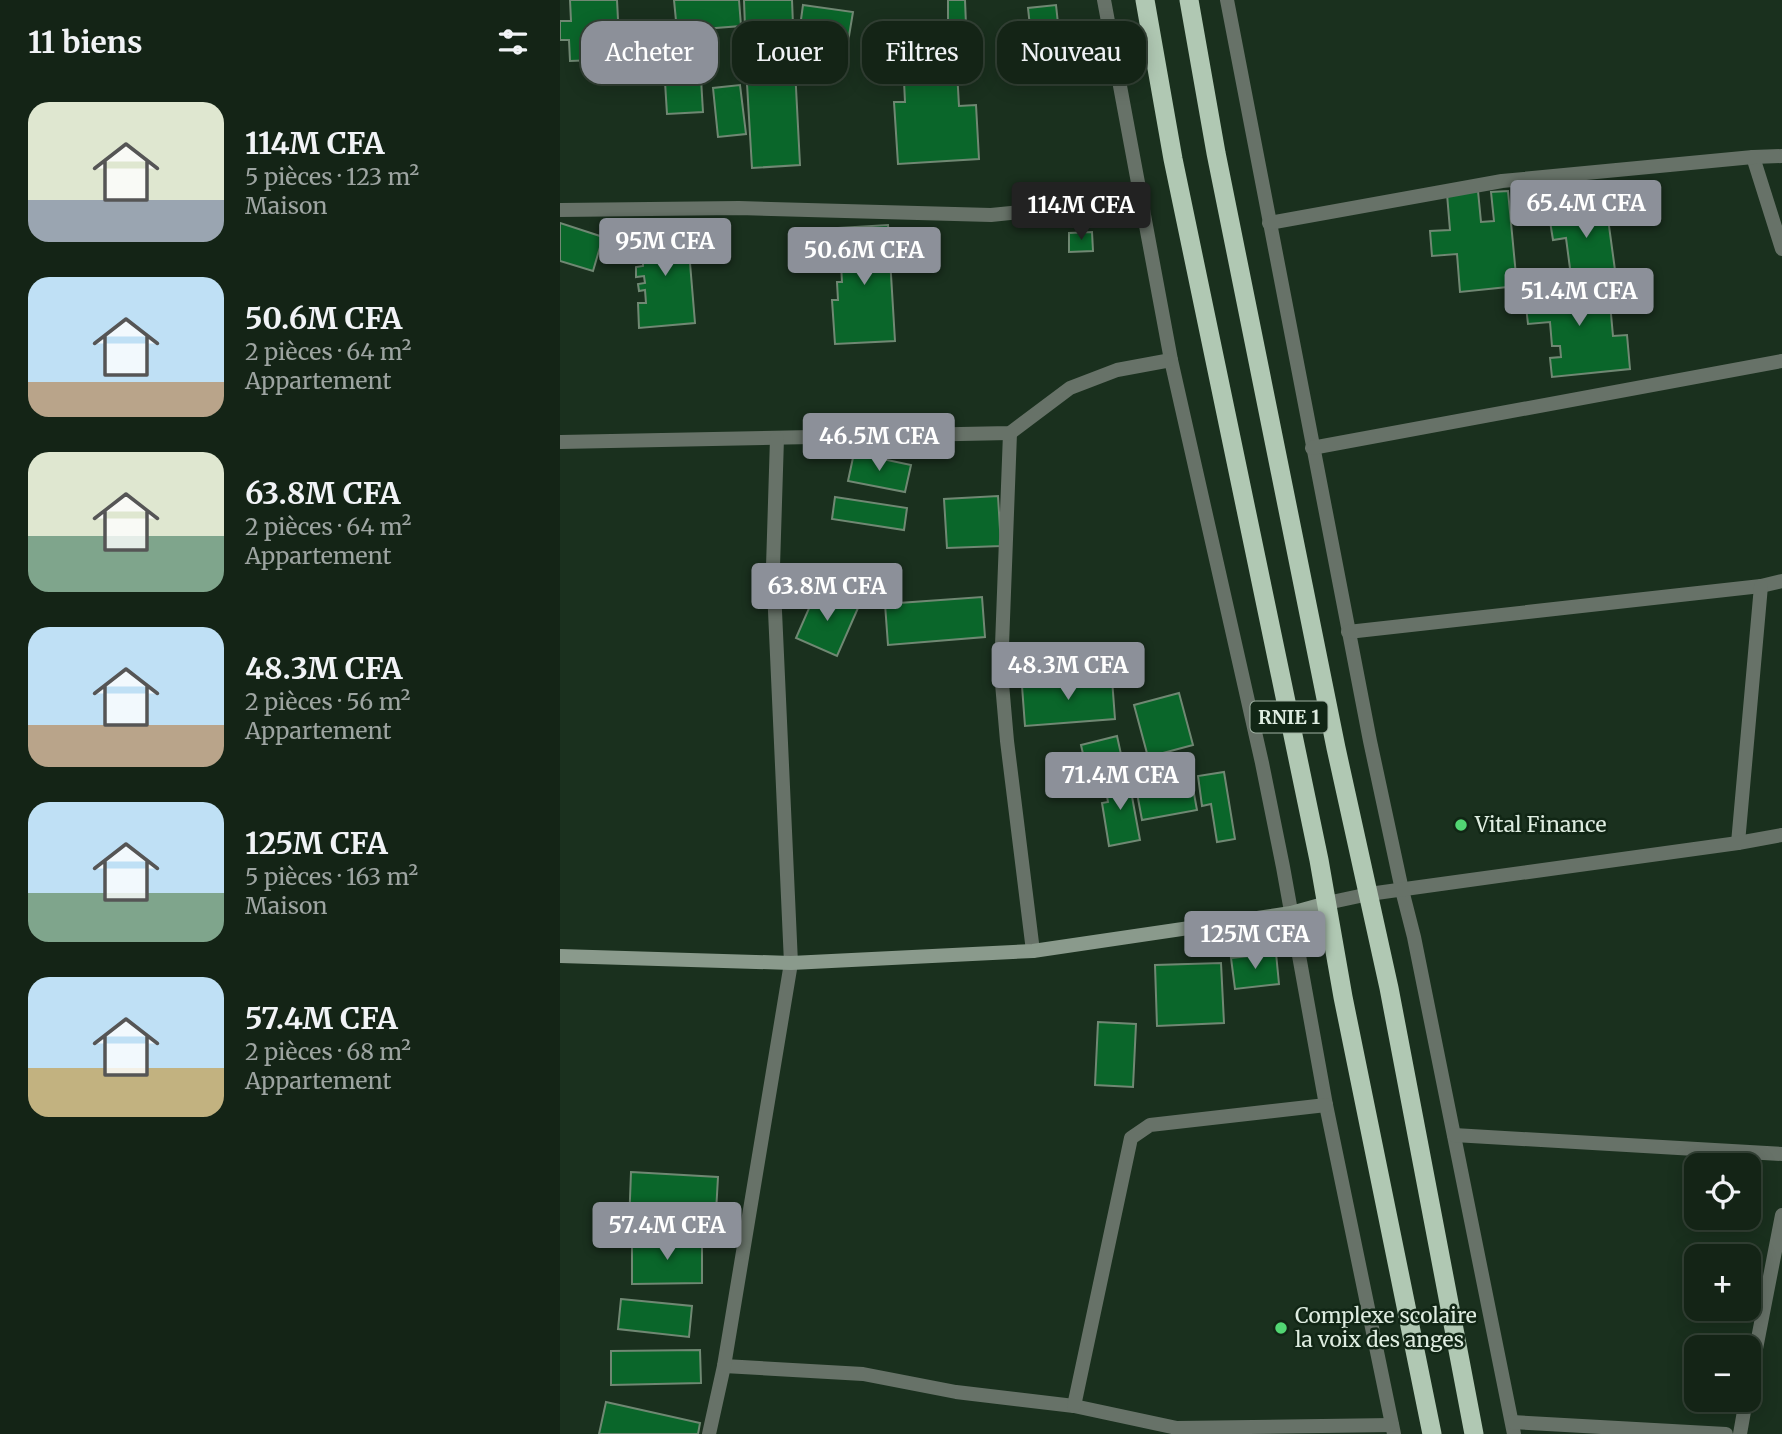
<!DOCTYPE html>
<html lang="fr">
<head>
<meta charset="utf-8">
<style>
	:root { --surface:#142416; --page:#1d2c1f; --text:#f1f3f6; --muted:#9da4a1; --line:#334135; --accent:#8c9099 }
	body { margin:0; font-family:Merriweather,serif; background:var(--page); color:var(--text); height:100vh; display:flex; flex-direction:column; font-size:26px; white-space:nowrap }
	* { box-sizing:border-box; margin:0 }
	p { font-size:23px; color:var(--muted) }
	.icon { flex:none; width:38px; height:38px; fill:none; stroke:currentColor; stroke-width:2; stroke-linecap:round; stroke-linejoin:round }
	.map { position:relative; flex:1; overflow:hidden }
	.panel { display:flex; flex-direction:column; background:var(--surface); width:560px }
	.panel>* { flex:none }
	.guide { position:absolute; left:21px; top:21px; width:665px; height:63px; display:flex; gap:14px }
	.tools { position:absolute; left:1124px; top:1153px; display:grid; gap:14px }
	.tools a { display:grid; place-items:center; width:77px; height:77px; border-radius:14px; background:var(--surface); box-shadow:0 4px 18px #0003,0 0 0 2px var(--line); font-size:35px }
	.price { position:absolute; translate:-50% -60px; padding:0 16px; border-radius:7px; background:var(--accent); color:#fff; font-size:23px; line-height:46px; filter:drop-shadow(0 2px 4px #0008) }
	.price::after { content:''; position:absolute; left:50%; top:42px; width:21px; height:16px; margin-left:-10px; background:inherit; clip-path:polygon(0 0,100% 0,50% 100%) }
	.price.on { background:#222; color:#fff }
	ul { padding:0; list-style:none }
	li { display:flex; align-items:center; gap:21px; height:175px; padding:0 28px }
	li span { display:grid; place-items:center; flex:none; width:196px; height:140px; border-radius:21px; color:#555 }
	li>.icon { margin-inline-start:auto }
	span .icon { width:84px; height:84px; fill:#fffc; stroke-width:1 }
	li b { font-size:30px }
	h2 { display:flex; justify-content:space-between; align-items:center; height:84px; padding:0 28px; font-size:30px }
	.chip { padding:0 24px; border-radius:21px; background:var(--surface); box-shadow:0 4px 18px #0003,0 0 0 2px var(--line); font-size:24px; line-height:63px }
	.chip.on { background:var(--accent); color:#fff }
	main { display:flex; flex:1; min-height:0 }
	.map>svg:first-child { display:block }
	.building { fill:#0a662a; stroke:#708873; stroke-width:2 }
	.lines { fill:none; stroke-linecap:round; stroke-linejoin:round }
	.minor { stroke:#677268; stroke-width:14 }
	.tertiary { stroke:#677268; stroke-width:14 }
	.secondary { stroke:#8a9a8c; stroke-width:14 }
	.trunk { stroke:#b0c8b3; stroke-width:19 }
	.poi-dot { fill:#52d673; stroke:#112615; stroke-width:2.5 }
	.labels { text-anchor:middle; stroke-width:5; stroke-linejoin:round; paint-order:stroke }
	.shield { fill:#112615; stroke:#a0b1a3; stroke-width:2 }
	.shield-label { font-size:19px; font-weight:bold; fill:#deece0 }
	.poi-label { font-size:21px; fill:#deece0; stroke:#112615; text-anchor:start }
</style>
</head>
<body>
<main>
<section class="panel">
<h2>11 biens<svg class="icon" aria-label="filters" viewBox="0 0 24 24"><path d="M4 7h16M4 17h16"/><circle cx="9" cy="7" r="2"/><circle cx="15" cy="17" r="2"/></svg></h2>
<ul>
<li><span style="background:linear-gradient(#dfe7d0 70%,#9aa5b1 0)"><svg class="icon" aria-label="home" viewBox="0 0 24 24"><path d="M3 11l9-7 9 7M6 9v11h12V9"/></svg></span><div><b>114M CFA</b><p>5 pièces · 123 m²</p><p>Maison</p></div></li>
<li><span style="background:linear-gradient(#bfe0f5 75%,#b9a48a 0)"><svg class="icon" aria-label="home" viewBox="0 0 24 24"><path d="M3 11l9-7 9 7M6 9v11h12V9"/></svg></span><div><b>50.6M CFA</b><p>2 pièces · 64 m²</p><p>Appartement</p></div></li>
<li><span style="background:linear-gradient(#dfe7d0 60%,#7fa58c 0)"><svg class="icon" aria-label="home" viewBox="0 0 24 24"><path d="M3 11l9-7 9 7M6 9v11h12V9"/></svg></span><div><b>63.8M CFA</b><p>2 pièces · 64 m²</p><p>Appartement</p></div></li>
<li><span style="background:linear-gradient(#bfe0f5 70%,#b9a48a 0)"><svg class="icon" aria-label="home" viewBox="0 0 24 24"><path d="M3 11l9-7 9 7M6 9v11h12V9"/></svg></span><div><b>48.3M CFA</b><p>2 pièces · 56 m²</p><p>Appartement</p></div></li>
<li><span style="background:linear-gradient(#bfe0f5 65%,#7fa58c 0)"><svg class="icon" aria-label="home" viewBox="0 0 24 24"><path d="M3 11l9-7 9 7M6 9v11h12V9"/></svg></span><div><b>125M CFA</b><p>5 pièces · 163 m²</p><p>Maison</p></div></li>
<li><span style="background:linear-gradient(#bfe0f5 65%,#c2b280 0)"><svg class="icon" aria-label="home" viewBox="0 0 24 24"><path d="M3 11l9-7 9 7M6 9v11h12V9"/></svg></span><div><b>57.4M CFA</b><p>2 pièces · 68 m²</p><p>Appartement</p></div></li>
</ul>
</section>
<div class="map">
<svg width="1222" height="1434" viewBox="0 0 1222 1434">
	<rect width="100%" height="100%" fill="#1a301e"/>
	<g class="building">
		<polygon points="10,0 57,0 60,59 10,61 9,40 0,40 0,21 11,21"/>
		<polygon points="114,0 179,0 181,26 117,31"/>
		<polygon points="184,0 232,0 233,25 185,27"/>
		<polygon points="388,0 405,0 406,25 388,26"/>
		<polygon points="243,5 293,12 288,42 239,34"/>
		<polygon points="496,5 500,42 472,45 468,8"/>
		<polygon points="139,30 143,78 102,82 98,33"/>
		<polygon points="233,30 240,165 192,168 184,33"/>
		<polygon points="395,36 399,106 416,105 419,159 338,164 334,102 345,102 342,39"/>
		<polygon points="141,79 143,112 107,114 105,82"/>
		<polygon points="180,85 186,134 158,137 153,88"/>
		<polygon points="918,191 921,222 934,221 931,192 948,191 957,286 900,292 897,254 872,256 870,231 890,230 887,194"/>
		<polygon points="1046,204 1055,270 1011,276 1006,238 993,240 990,221 1006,219 1006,210"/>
		<polygon points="0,223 43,237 33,271 0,261"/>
		<polygon points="328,225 335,341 275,344 272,300 278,300 277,282 282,282 279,228"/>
		<polygon points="127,227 135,323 79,328 78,303 86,303 85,290 79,291 78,284 85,283 84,276 76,277 76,267 83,266 83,259 76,260 75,252 83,252 82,244 75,245 74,231"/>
		<polygon points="532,232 533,251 509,252 509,233"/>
		<polygon points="1048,281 1053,336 1067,335 1070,369 992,377 990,358 1001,357 1000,346 992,346 990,322 968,324 964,289"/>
		<polygon points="294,453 351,465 345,492 288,481"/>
		<polygon points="438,496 441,546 387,548 384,499"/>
		<polygon points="275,497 347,508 344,530 272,519"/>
		<polygon points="257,590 298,608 277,656 236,638"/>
		<polygon points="422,597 425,637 328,645 325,604"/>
		<polygon points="552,679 555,719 465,726 462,686"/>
		<polygon points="619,693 633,745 588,757 574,705"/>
		<polygon points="557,736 564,768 528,776 521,745"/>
		<polygon points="627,756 637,810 582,820 572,766"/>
		<polygon points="664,772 675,839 657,842 651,804 642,806 638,776"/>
		<polygon points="568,775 580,840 549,846 542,803 548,802 544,779"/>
		<polygon points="716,953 719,984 675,989 671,958"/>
		<polygon points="661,963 664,1023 597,1026 595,965"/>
		<polygon points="538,1022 576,1024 573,1087 535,1085"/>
		<polygon points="71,1172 158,1177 155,1230 69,1225"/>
		<polygon points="142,1240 142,1283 72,1284 72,1241"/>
		<polygon points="61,1299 132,1306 129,1337 58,1329"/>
		<polygon points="140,1350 141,1383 51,1385 51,1351"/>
		<polygon points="46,1402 140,1423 138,1434 39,1434"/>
	</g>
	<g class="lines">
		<g class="minor">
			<polyline points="544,0 611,360 702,763 723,867 766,1105 834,1434"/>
			<polyline points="667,0 810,741 842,890 854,937 954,1434"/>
			<polyline points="1193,157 1222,249"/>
			<polyline points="0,210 179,208 431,215 580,200"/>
			<polyline points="709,223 942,181 1193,157 1222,156"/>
			<polyline points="450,433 441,672 447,741 473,951"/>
			<polyline points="0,442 450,433 510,388 557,370 611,360"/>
			<polyline points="752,448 1222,361"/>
			<polyline points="788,632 1201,586 1222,581"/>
			<polyline points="1178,843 1201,586"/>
			<polyline points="809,894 1178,843 1222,835"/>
			<polyline points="894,1135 1222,1154"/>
			<polyline points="164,1366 303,1374 396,1392 514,1406 617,1428 832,1425"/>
			<polyline points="1188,1390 1222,1215"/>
			<polyline points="514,1406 571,1138 590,1125 766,1105"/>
			<polyline points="952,1422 1166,1434"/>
			<polyline points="149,1434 164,1366 231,963 213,567 217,438"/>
			<polyline points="1180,1434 1186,1400"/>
		</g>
		<polyline class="tertiary" points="767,903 809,894"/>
		<polyline class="secondary" points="0,956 231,963 473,951 731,913 767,903"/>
		<g class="trunk">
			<polyline points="585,0 613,159 759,860 783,997 872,1434"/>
			<polyline points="629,0 656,153 776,748 829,988 914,1434"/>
		</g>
	</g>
	<g class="poi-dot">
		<circle cx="901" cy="825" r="7"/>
		<circle cx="721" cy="1328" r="7"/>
	</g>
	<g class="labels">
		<rect class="shield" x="690.5" y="701.5" width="77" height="31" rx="5"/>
		<g class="shield-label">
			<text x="729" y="724">RNIE 1</text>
		</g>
		<g class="poi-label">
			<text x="915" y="832">Vital Finance</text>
			<text x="735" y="1323">Complexe scolaire<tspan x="735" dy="24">la voix des anges</tspan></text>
		</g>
	</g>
</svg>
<div class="tools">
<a><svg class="icon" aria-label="locate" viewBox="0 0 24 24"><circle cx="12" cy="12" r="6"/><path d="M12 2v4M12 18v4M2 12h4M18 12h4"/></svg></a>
<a>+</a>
<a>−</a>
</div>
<b class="price" style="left:1026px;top:240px">65.4M CFA</b>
<b class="price on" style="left:521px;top:242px">114M CFA</b>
<b class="price" style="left:105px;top:278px">95M CFA</b>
<b class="price" style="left:304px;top:287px">50.6M CFA</b>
<b class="price" style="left:1019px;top:328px">51.4M CFA</b>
<b class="price" style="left:319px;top:473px">46.5M CFA</b>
<b class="price" style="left:267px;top:623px">63.8M CFA</b>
<b class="price" style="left:508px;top:702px">48.3M CFA</b>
<b class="price" style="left:560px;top:812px">71.4M CFA</b>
<b class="price" style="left:695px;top:971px">125M CFA</b>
<b class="price" style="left:107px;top:1262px">57.4M CFA</b>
<div class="guide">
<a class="chip on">Acheter</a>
<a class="chip">Louer</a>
<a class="chip">Filtres</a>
<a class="chip">Nouveau</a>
</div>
</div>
</main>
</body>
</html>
